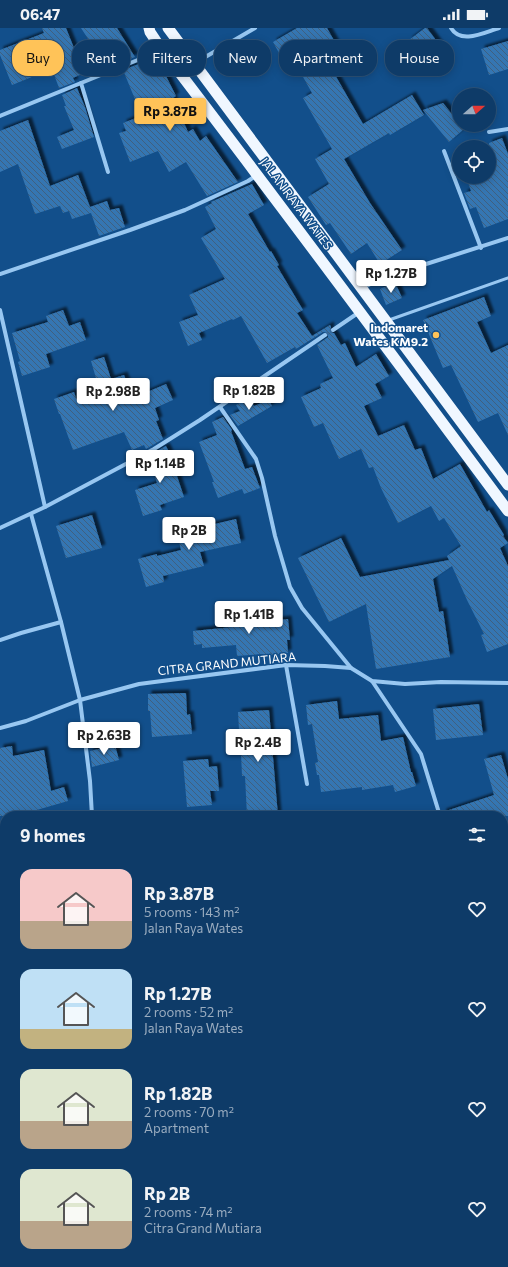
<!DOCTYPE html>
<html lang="en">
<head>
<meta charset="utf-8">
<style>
	:root { --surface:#0e3b68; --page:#1c4671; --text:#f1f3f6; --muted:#9badc0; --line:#2e557c; --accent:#ffc358 }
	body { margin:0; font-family:Commissioner,sans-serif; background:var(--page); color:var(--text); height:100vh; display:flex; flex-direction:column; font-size:15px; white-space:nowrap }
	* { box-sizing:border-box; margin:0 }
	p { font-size:13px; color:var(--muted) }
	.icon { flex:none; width:22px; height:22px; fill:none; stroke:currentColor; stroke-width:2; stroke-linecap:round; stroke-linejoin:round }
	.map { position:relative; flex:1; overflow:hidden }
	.details { position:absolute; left:0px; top:783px; width:508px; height:456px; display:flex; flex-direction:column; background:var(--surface); border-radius:16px 16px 0 0; box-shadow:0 2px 10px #0003,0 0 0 1px var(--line) }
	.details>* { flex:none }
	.banner { position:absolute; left:12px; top:12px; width:484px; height:36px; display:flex; gap:8px }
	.needle { width:26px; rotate:69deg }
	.controls { position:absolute; left:452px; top:60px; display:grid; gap:8px }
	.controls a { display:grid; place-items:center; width:44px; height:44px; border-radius:50%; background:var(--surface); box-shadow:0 2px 10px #0003,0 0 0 1px var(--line); font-size:20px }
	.price { position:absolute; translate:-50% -34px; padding:0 9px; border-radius:4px; background:#fff; color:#222; font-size:13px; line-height:26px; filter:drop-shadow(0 1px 2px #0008) }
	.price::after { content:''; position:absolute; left:50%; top:24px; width:12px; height:9px; margin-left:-6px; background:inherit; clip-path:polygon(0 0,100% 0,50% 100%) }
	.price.selected { background:var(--accent); color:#111 }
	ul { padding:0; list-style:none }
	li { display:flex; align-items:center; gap:12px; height:100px; padding:0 20px }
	li span { display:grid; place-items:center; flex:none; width:112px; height:80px; border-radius:12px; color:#555 }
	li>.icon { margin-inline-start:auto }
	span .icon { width:48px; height:48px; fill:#fffc; stroke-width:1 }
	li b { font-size:17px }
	h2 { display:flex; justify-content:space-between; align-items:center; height:48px; padding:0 20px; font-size:17px }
	.tag { padding:0 14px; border-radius:16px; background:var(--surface); box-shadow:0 2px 10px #0003,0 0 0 1px var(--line); font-size:14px; line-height:36px }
	.tag.selected { background:var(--accent); color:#111 }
	.status { display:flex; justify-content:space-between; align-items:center; height:28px; padding:0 20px; background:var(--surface); direction:ltr }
	.status svg { height:11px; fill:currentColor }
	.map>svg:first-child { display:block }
	.building { fill:url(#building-back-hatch); filter:url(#shadow) }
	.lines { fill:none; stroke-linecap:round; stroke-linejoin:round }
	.minor-tunnel { stroke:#36699c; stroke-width:4; stroke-dasharray:4 2; stroke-linecap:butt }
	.service { stroke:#98c7f1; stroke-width:3 }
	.minor { stroke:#98c7f1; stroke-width:4 }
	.trunk { stroke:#f0f7ff; stroke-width:11 }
	.poi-dot { fill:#ffc358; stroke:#124f8b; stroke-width:1.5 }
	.labels { text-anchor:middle; stroke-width:3; stroke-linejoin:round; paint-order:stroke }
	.street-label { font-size:12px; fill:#fff; stroke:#124f8b }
	.poi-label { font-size:12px; font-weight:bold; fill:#fff; stroke:#124f8b; text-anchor:end }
</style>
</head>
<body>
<div class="status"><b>06:47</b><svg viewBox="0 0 49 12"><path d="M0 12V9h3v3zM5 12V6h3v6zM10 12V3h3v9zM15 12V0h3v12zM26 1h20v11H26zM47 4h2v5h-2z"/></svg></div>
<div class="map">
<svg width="508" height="1239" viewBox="0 0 508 1239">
	<defs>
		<pattern id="building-back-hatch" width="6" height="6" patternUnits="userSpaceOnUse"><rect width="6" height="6" fill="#3576b2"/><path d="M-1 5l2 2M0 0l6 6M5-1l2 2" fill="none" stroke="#40617f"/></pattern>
		<filter id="shadow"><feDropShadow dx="3.5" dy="-3.5" stdDeviation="1" flood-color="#0009"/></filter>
	</defs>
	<rect width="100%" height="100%" fill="#124f8b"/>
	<g class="building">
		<polygon points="42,0 66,0 84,45 73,50 75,54 59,60 52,41 12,57 0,27 0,22 44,5"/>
		<polygon points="81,0 117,0 135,29 115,37 112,32 105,37"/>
		<polygon points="297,0 327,0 344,30 330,38 363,96 412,67 424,87 390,107 389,105 344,131 370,175 402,222 380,236 367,215 351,226 330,195 326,197 308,169 329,156 315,131 332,121 303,70 312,65 293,31 285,36 273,14"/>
		<polygon points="425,0 427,0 441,19 424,32 409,12"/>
		<polygon points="508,13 508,41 489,47 481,21"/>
		<polygon points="144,34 149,46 162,40 176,68 173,70 188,104 193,101 200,113 206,108 238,154 207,168 186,134 169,144 158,123 130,134 119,105 126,103 123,95 141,88 141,86 123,42"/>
		<polygon points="77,60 85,79 94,109 62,121 57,109 74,102 64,78 66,78 62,67"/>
		<polygon points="443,75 464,101 449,114 423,82"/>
		<polygon points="28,92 50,158 78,147 90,179 107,173 110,182 119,180 125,199 99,208 91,185 72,191 69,183 63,185 60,178 35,186 18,136 0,144 0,103"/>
		<polygon points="502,110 508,126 508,191 484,200 476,179 470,181 464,165 471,163 466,149 489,149 489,115"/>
		<polygon points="252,156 264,177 248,186 270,224 271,223 279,237 277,238 303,282 297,285 312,308 330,297 331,299 330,304 332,305 334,305 341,317 345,315 356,339 376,326 389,348 375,356 382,370 364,378 378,408 404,397 415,422 421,420 433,451 460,436 487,484 489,482 504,507 503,508 508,515 500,520 508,538 508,616 487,624 481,607 484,606 467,572 452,538 433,551 439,584 443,583 450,629 376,641 366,576 329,594 298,530 341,510 360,549 449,532 447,528 461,518 444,490 439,493 431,478 398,495 381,460 373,439 369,440 361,421 339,431 323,395 314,399 301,369 321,360 320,356 333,350 317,317 328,309 328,306 327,304 323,304 296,321 295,319 267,335 241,288 233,292 232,291 199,305 202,312 188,318 179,294 198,287 189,267 225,251 201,210 216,201 205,179 212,175 211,174"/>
		<polygon points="395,254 402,270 386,277 380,261"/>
		<polygon points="484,269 491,288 477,294 491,325 508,317 508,407 498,385 478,394 451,337 443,340 423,292"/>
		<polygon points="63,282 69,298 80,294 86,312 46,326 50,339 22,348 18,334 20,333 12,305 48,294 46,288"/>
		<polygon points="104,329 111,351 124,347 133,370 166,356 173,372 155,380 159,392 156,393 163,411 146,421 144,417 132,422 124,404 73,422 60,386 59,386 54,371 74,364 77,373 100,364 91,333"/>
		<polygon points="249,370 254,378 269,372 272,378 238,398 230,387 240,383 236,377"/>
		<polygon points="223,389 232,402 231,403 245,441 252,439 260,460 244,466 242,461 218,470 212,454 214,454 199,414 217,407 212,394"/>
		<polygon points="166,418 169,424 184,469 160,477 162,482 143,488 135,462 157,455 148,428"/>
		<polygon points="92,487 102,520 66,530 56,498"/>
		<polygon points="236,491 241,515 200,524 204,538 163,548 164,554 146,559 138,531 157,526 157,528 181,522 177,505"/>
		<polygon points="269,580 271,593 288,591 290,612 287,612 288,625 263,628 263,626 237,628 236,617 202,620 202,616 194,617 193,603 233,599 231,588 251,586 250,582"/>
		<polygon points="186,665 187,687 190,686 192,706 152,709 150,683 148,683 148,666"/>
		<polygon points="337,673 339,691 378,687 381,713 403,709 411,744 412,744 416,758 395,764 393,757 362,762 362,759 321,764 319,747 317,747 315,735 318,734 312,696 308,697 306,677"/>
		<polygon points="479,676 483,707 436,712 433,681"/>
		<polygon points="269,682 278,788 247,788 245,748 242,748 240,702 239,702 238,684"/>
		<polygon points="115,717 119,732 92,739 90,723"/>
		<polygon points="12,718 13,728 44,722 51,763 64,759 68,773 16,788 0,788 0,720"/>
		<polygon points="501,727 508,751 508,788 443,788 443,784 494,767 484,731"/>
		<polygon points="208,731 209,739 217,738 219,763 210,763 212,777 187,779 183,733"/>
	</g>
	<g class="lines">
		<polyline class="minor-tunnel" points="325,307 333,302"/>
		<polyline class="service" points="389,292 508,250"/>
		<g class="minor">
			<path d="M451,0C461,17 485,4 499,0"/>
			<polyline points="195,35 255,0"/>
			<polyline points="81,55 108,144"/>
			<polyline points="0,88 150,27 159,20"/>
			<polyline points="489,104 508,101"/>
			<polyline points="444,123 481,220"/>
			<polyline points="0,246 130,202 185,182 248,153 257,147"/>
			<polyline points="363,260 372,255 423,237 508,210"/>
			<polyline points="0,282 45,479"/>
			<polyline points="333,302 358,285"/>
			<polyline points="220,379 256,431 262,450 275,508 290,559 302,580 351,640"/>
			<polyline points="31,486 61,594 80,672 90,753 92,788"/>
			<polyline points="0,500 45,479 154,421 200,392 325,307"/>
			<polyline points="0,612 21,605 61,594"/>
			<polyline points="286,637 307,756"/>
			<polyline points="372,653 421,726 440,788"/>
			<polyline points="0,700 26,693 80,672 139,656 286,637 325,638 351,640 372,653 405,656 441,654 508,655"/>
			<polyline points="503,822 508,820"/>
			<polyline points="0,894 5,893"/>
			<polyline points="503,938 508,945"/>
			<polyline points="503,1137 508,1136"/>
			<polyline points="503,1207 508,1205"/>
			<polyline points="123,1234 125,1239"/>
			<polyline points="381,1234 381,1239"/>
		</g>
		<g class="trunk">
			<path d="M149,0L150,4L160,19C278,173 393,328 508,483"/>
			<polyline points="168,0 508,457"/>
		</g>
	</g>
	<circle class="poi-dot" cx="436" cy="307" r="4"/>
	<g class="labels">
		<g class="street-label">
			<text transform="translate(296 176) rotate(53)" y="4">JALAN RAYA WATES</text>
			<text transform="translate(227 636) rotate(-6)" y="4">CITRA GRAND MUTIARA</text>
		</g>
		<g class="poi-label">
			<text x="428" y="304">Indomaret<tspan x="428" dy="14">Wates KM9.2</tspan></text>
		</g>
	</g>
</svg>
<div class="controls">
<a><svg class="needle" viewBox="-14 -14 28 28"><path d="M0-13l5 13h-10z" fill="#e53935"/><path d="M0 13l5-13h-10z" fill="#9badc0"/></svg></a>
<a><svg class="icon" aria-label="locate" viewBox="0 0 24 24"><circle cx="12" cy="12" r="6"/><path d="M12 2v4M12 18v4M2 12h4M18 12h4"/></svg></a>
</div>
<b class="price selected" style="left:170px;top:104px">Rp 3.87B</b>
<b class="price" style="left:391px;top:266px">Rp 1.27B</b>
<b class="price" style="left:249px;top:383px">Rp 1.82B</b>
<b class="price" style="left:113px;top:384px">Rp 2.98B</b>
<b class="price" style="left:160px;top:456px">Rp 1.14B</b>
<b class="price" style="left:189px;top:523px">Rp 2B</b>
<b class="price" style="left:249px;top:607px">Rp 1.41B</b>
<b class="price" style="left:104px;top:728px">Rp 2.63B</b>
<b class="price" style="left:258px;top:735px">Rp 2.4B</b>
<div class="banner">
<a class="tag selected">Buy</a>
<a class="tag">Rent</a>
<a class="tag">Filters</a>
<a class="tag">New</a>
<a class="tag">Apartment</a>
<a class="tag">House</a>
</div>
<section class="details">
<h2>9 homes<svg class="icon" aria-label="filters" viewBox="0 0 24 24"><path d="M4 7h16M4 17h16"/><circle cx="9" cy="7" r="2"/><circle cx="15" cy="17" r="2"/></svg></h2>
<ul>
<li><span style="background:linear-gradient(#f6c9c9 65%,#b9a48a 0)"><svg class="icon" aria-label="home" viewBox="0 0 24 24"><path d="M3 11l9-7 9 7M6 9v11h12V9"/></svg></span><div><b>Rp 3.87B</b><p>5 rooms · 143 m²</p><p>Jalan Raya Wates</p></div><svg class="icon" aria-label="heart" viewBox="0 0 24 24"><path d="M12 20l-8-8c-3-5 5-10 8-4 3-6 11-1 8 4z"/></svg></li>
<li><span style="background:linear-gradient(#bfe0f5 75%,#c2b280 0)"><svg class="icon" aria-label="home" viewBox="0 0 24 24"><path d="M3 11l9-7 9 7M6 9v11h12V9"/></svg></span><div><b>Rp 1.27B</b><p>2 rooms · 52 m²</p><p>Jalan Raya Wates</p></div><svg class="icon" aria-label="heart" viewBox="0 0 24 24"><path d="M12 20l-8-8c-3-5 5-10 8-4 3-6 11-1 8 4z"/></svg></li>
<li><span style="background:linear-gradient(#dfe7d0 65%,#b9a48a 0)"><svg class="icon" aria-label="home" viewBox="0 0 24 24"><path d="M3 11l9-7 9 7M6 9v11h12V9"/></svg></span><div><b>Rp 1.82B</b><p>2 rooms · 70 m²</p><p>Apartment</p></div><svg class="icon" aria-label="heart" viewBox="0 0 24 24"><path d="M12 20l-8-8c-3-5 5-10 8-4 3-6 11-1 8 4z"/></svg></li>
<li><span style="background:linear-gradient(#dfe7d0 65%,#b9a48a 0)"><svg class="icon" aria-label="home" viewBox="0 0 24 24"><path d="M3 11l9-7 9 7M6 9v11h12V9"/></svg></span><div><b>Rp 2B</b><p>2 rooms · 74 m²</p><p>Citra Grand Mutiara</p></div><svg class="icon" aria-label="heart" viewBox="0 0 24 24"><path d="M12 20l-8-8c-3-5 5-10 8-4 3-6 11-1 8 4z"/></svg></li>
</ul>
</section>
</div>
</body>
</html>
